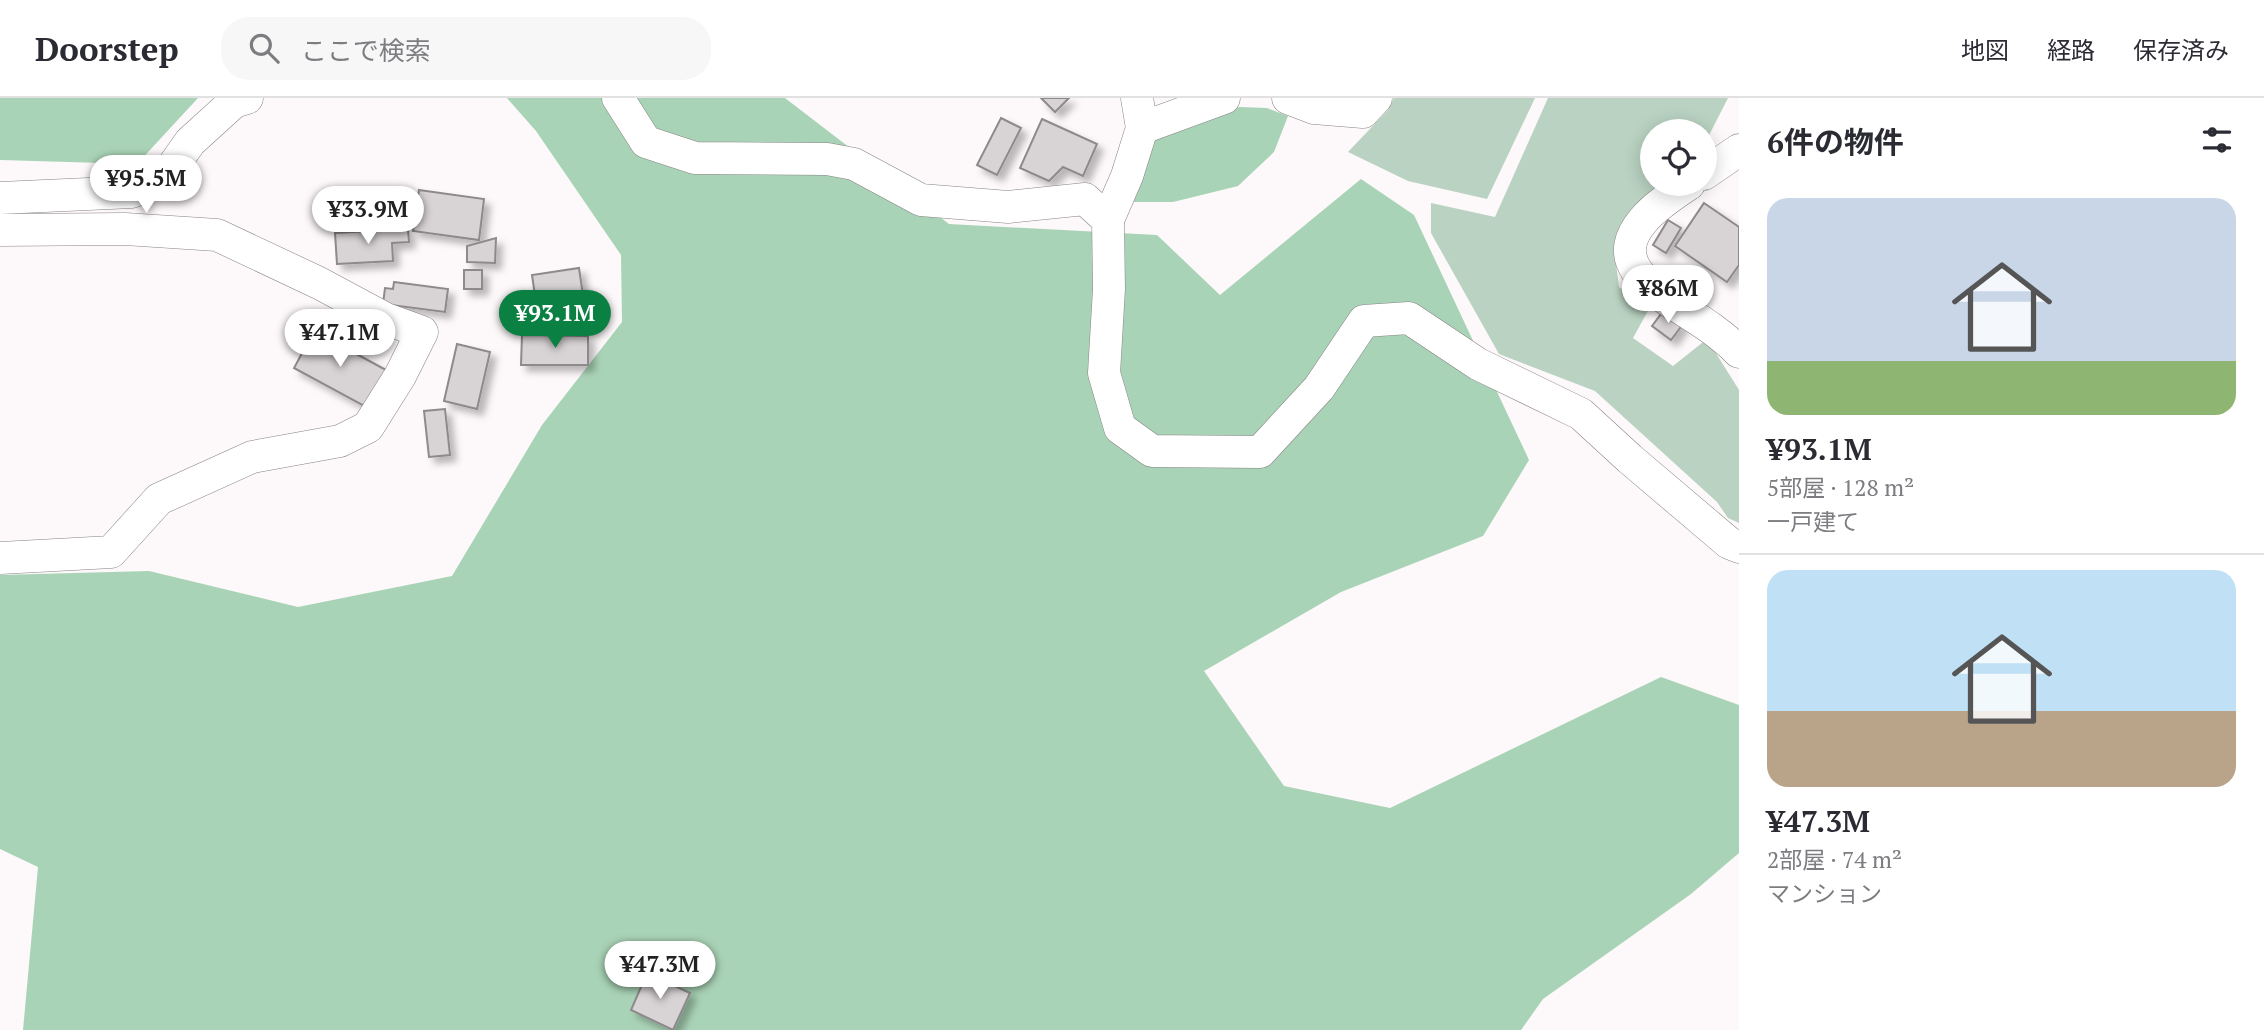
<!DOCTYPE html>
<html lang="ja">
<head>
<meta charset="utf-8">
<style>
	:root { --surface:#fff; --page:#f7f7f7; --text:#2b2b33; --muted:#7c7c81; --line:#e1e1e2; --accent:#0b8043 }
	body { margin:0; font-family:"PT Serif","Noto Sans JP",serif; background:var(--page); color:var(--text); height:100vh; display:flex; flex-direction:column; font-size:26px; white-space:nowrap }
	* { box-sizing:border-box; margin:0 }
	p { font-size:23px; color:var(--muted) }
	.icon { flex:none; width:38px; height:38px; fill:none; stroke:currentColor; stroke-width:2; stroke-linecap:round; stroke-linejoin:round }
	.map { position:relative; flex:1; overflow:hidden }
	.details { display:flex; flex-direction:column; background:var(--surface); width:525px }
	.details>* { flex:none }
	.controls { position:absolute; left:1640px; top:21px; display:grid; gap:14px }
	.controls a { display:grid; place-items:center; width:77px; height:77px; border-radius:50%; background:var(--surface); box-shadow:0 4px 18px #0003; font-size:35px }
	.price { position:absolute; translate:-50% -60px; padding:0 16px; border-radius:24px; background:#fff; color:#222; font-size:23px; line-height:46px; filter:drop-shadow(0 2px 4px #0008) }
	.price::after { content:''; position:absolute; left:50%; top:42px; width:21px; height:16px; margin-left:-10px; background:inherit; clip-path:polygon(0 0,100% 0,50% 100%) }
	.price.current { background:var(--accent); color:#fff }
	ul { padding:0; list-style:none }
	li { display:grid; align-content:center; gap:14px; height:371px; padding:0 28px }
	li+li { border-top:2px solid var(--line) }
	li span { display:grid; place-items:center; height:217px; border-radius:21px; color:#555 }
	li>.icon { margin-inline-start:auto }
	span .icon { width:126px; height:126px; fill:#fffc; stroke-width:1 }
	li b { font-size:30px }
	h2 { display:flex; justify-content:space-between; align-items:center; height:84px; padding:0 28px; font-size:30px }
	header { display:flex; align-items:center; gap:42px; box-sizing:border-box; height:98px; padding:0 35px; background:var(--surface); border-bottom:2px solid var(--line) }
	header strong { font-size:33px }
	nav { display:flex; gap:38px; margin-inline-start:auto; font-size:24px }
	.search { width:490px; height:63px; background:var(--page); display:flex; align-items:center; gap:18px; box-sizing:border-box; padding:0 24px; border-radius:28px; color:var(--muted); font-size:26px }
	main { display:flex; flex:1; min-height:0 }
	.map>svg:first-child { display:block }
	.green { fill:#b9d2c1 }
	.forest { fill:#a9d3b6 }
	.building { fill:#d8d3d4; stroke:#8e898a; stroke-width:2; filter:url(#shadow) }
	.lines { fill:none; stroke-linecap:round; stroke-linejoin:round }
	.minor-casing { stroke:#888384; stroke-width:33 }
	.minor { stroke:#fff; stroke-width:32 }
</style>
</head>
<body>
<header>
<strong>Doorstep</strong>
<div class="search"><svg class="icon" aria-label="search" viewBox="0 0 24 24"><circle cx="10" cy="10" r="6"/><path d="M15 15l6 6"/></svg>ここで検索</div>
<nav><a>地図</a><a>経路</a><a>保存済み</a></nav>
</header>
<main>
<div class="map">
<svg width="1739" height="932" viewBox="0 0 1739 932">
	<defs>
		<filter id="shadow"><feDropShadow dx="6" dy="6" stdDeviation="3.5" flood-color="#0004"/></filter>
	</defs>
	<rect width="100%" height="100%" fill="#fdf8f9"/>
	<g class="green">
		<polygon points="1394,0 1535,0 1487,101 1408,83 1348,54 1388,12"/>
		<polygon points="1548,0 1728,0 1705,45 1704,33 1652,33 1652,86 1674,86 1614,149 1619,189 1649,211 1633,240 1673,268 1707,241 1739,292 1739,425 1728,420 1717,404 1595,293 1499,256 1431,135 1431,105 1495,119"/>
	</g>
	<g class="forest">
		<polygon points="0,0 198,0 137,66 0,62"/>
		<polygon points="507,0 785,0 949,126 1157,137 1220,197 1361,81 1414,117 1529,362 1483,438 1341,494 1204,573 1284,688 1390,710 1661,579 1739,607 1739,755 1691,796 1543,901 1521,932 23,932 38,769 0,751 0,477 149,473 298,509 452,478 542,327 622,224 621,157 536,33"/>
		<path d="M1240,9L1267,10L1288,18L1274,54L1238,88L1173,104H1133C1140,81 1145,50 1162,33C1178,16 1218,12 1240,9Z"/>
	</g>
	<g class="building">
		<polygon points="1041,0 1069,0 1055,14"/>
		<polygon points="1001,20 1021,30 997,77 977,67"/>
		<polygon points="1042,21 1097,46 1083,78 1063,69 1049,83 1020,70"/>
		<polygon points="419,92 484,101 479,142 413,133"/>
		<polygon points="1704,105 1739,129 1739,167 1727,184 1675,148"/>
		<polygon points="1668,122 1681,130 1666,155 1653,147"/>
		<polygon points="408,131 409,144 392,145 393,163 337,166 335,135"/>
		<polygon points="496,140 495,165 467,164 467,148"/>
		<polygon points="579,170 587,225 540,232 532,177"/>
		<rect x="464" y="172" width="18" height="19"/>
		<polygon points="394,184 448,191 445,214 383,206 385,190 393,191"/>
		<polygon points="1664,212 1683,226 1671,242 1652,228"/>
		<polygon points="314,233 386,272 366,309 294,270"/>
		<polygon points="522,237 588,238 588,267 521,267"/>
		<polygon points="457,246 490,254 477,311 444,303"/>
		<polygon points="445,311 450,357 429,359 424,313"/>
		<polygon points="647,875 690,895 673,932 631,912"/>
	</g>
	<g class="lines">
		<defs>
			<g id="minor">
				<polyline points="618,0 646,44 695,60 827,61 854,66 921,102 1008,109 1085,101 1108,122 1109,191 1104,275 1120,330 1152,353 1260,354 1319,290 1364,223 1409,220 1478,266 1581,316 1630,361 1729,445 1739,449"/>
				<polyline points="1288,0 1314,10 1363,14 1376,0"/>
				<polyline points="1142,30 1224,0"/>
				<polyline points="1704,76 1739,52"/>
				<path d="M1689,86C1663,103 1611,136 1637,173C1641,178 1645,185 1651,190C1680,212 1713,227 1739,254"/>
				<polyline points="0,100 132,94 171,71 190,44 234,4 247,0"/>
				<polyline points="1108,122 1127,78 1142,30 1137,0"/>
				<polyline points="0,132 125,131 217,137 319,185 386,221 422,234 400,278 368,329 340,343 252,359 159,401 111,454 0,460"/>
			</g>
		</defs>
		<use href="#minor" class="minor-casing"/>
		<use href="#minor" class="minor"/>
	</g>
</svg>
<div class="controls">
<a><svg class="icon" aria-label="locate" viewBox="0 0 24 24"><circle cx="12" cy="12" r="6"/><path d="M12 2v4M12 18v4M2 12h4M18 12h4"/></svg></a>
</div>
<b class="price" style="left:146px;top:117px">¥95.5M</b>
<b class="price" style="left:368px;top:148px">¥33.9M</b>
<b class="price" style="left:1668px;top:227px">¥86M</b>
<b class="price current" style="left:555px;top:252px">¥93.1M</b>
<b class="price" style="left:340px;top:271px">¥47.1M</b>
<b class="price" style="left:660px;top:903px">¥47.3M</b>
</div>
<section class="details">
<h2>6件の物件<svg class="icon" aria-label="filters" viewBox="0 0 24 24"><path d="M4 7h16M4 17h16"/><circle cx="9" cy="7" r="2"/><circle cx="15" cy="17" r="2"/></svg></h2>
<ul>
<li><span style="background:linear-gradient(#c9d6e8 75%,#8fb573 0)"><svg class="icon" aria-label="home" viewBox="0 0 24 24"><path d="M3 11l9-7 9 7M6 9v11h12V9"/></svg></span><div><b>¥93.1M</b><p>5部屋 · 128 m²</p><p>一戸建て</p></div></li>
<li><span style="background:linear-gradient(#bfe0f5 65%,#b9a48a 0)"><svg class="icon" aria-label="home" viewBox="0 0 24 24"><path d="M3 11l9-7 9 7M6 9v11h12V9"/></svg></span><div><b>¥47.3M</b><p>2部屋 · 74 m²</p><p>マンション</p></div></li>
</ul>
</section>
</main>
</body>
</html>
